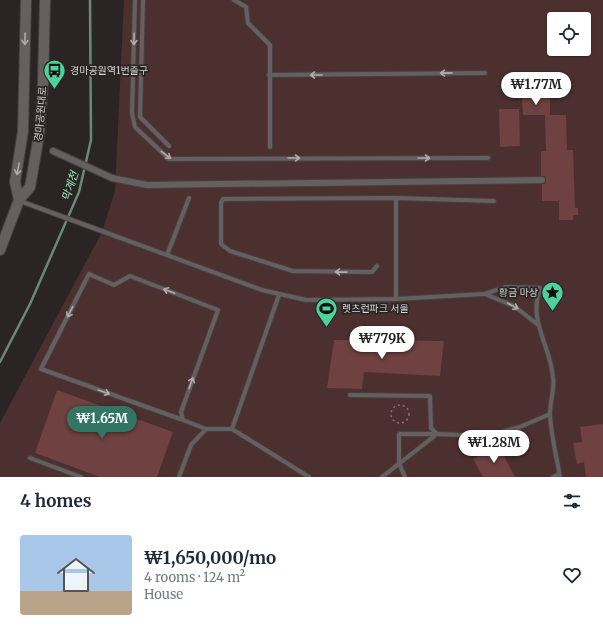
<!DOCTYPE html>
<html lang="en">
<head>
<meta charset="utf-8">
<style>
	:root { --surface:#fff; --page:#f2f2f3; --text:#1f2937; --muted:#747a83; --accent:#337564 }
	body { margin:0; font-family:Merriweather,"Noto Sans KR",serif; background:var(--page); color:var(--text); height:100vh; display:flex; flex-direction:column; font-size:15px; white-space:nowrap }
	* { box-sizing:border-box; margin:0 }
	p { font-size:13px; color:var(--muted) }
	.icon { flex:none; width:22px; height:22px; fill:none; stroke:currentColor; stroke-width:2; stroke-linecap:round; stroke-linejoin:round }
	.map { position:relative; height:477px; overflow:hidden }
	.sheet { display:flex; flex-direction:column; background:var(--surface); flex:1 }
	.sheet>* { flex:none }
	.fabs { position:absolute; left:547px; top:12px; display:grid; gap:8px }
	.fabs a { display:grid; place-items:center; width:44px; height:44px; border-radius:4px; background:var(--surface); box-shadow:0 1px 3px #0004; font-size:20px }
	.price { position:absolute; translate:-50% -34px; padding:0 9px; border-radius:14px; background:#fff; color:#222; font-size:13px; line-height:26px; filter:drop-shadow(0 1px 2px #0008) }
	.price::after { content:''; position:absolute; left:50%; top:24px; width:12px; height:9px; margin-left:-6px; background:inherit; clip-path:polygon(0 0,100% 0,50% 100%) }
	.price.active { background:var(--accent); color:#fff }
	ul { padding:0; list-style:none }
	li { display:flex; align-items:center; gap:12px; height:100px; padding:0 20px }
	li span { display:grid; place-items:center; flex:none; width:112px; height:80px; border-radius:4px; color:#555 }
	li>.icon { margin-inline-start:auto }
	span .icon { width:48px; height:48px; fill:#fffc; stroke-width:1 }
	li b { font-size:17px }
	h2 { display:flex; justify-content:space-between; align-items:center; height:48px; padding:0 20px; font-size:17px }
	.map>svg:first-child { display:block }
	.green { fill:#4c302f; fill-rule:evenodd }
	.lines { fill:none; stroke-linecap:round; stroke-linejoin:round }
	.stream { stroke:#698979; stroke-width:2.5 }
	.building { fill:#6f4140 }
	.service-casing { stroke:#464141; stroke-width:6 }
	.pedestrian-casing { stroke:#464141; stroke-width:8 }
	.tertiary-casing { stroke:#464141; stroke-width:12 }
	.path { stroke:#7b7776; stroke-width:1.5; stroke-dasharray:2 3; stroke-linecap:butt }
	.service { stroke:#665f5f; stroke-width:4 }
	.pedestrian { stroke:#665f5f; stroke-width:6 }
	.tertiary { stroke:#665f5f; stroke-width:10 }
	.oneway { stroke:#b0abab }
	.labels { text-anchor:middle; stroke-width:3.5; stroke-linejoin:round; paint-order:stroke }
	.poi-label { font-size:10px; fill:#d8d4d4; stroke:#2a2524; text-anchor:start }
	.street-label { font-size:10px; fill:#d8d4d4; stroke:#2a2524 }
	.water-label { font-size:11px; font-style:italic; fill:#9be9c2; stroke:#2a2524 }
</style>
</head>
<body>
<div class="map">
<svg width="603" height="477" viewBox="0 0 603 477">
	<rect width="100%" height="100%" fill="#2a2524"/>
	<path class="green" d="M124,0H603V477H0V423L102,232L115,191ZM554,19H584V49H554Z"/>
	<g class="lines">
		<polyline class="stream" points="0,362 30,304 79,192 91,140 90,0"/>
	</g>
	<g class="building">
		<polygon points="522,97 550,98 550,115 523,115"/>
		<polygon points="499,109 519,109 520,146 500,147"/>
		<polygon points="545,115 566,115 567,150 573,150 575,208 578,208 578,215 573,215 573,220 559,220 559,201 542,201 542,184 545,184 546,180 545,176 541,176 541,151 546,151"/>
		<polygon points="334,340 444,341 440,376 364,372 362,389 327,388"/>
		<polygon points="57,390 173,432 157,477 100,477 35,453"/>
		<polygon points="603,424 603,477 586,477 584,462 577,464 573,443 582,442 580,427"/>
		<polygon points="498,445 515,477 483,477 473,459"/>
	</g>
	<g class="lines">
		<defs>
			<g id="service">
				<polyline points="135,0 132,113 135,127 169,159 488,158"/>
				<polyline points="143,0 140,117 169,146"/>
				<polyline points="234,0 246,7 248,23 270,45 270,147"/>
				<polyline points="269,75 485,73"/>
				<polyline points="396,198 396,299"/>
				<path d="M20,201L262,290L306,300L396,299L484,294L506,287L540,288C528,322 550,344 553,377C555,388 550,401 550,413C550,431 557,458 560,477"/>
				<polyline points="167,255 189,198"/>
				<polyline points="377,266 372,272 293,271 230,251 221,244 221,203 223,199 396,198 494,201"/>
				<polyline points="485,294 514,306 537,324"/>
				<polyline points="350,395 430,396 431,428 437,434"/>
				<polyline points="183,420 181,412 218,310 130,276 114,285 89,274 41,369 183,420 206,429 232,429 309,477"/>
				<polyline points="232,429 279,295"/>
				<polyline points="30,458 81,477"/>
				<polyline points="179,477 191,445 206,429"/>
				<polyline points="382,477 437,434 486,436 520,427 550,414"/>
				<polyline points="405,477 399,463 399,434 436,434"/>
				<polyline points="553,477 559,474"/>
			</g>
			<polyline id="pedestrian" points="53,151 112,178 147,185 542,180"/>
			<g id="tertiary">
				<polyline points="26,0 23,131 15,182 19,200 30,187 39,135 43,83 45,0"/>
				<polyline points="0,250 19,200"/>
			</g>
		</defs>
		<use href="#service" class="service-casing"/>
		<use href="#pedestrian" class="pedestrian-casing"/>
		<use href="#tertiary" class="tertiary-casing"/>
		<circle class="path" cx="400" cy="414" r="9"/>
		<use href="#service" class="service"/>
		<use href="#pedestrian" class="pedestrian"/>
		<use href="#tertiary" class="tertiary"/>
	</g>
	<defs><path id="oneway-shaft" d="M-6 0H5M1.5-3L5.5 0L1.5 3" fill="none" stroke-width="1.6" stroke-linecap="round" stroke-linejoin="round"/></defs>
	<g class="oneway">
		<use href="#oneway-shaft" transform="translate(25 39) rotate(91)"/>
		<use href="#oneway-shaft" transform="translate(134 39) rotate(91)"/>
		<use href="#oneway-shaft" transform="translate(446 73) rotate(179)"/>
		<use href="#oneway-shaft" transform="translate(316 75) rotate(180)"/>
		<use href="#oneway-shaft" transform="translate(166 155) rotate(37)"/>
		<use href="#oneway-shaft" transform="translate(294 158)"/>
		<use href="#oneway-shaft" transform="translate(424 158)"/>
		<use href="#oneway-shaft" transform="translate(18 169) rotate(101)"/>
		<use href="#oneway-shaft" transform="translate(341 272) rotate(-179)"/>
		<use href="#oneway-shaft" transform="translate(169 291) rotate(-159)"/>
		<use href="#oneway-shaft" transform="translate(513 306) rotate(28)"/>
		<use href="#oneway-shaft" transform="translate(70 312) rotate(117)"/>
		<use href="#oneway-shaft" transform="translate(191 383) rotate(-70)"/>
		<use href="#oneway-shaft" transform="translate(104 392) rotate(20)"/>
	</g>
	<defs>
		<symbol id="bus-pin" viewBox="-11 -11 22 30"><path d="M0 17L-7.5 6A9.5 9.5 0 1 1 7.5 6Z" fill="#4cd39b" stroke="#2a2524"/><path d="M-5-6H5V4H4V6H2V4H-2V6H-4V4H-5ZM-3.5-4V0h7V-4ZM-3.5 1.2v1.5H-2V1.2ZM2 1.2v1.5H3.5V1.2Z" fill="#111"/></symbol>
		<symbol id="sight-pin" viewBox="-11 -11 22 30"><path d="M0 17L-7.5 6A9.5 9.5 0 1 1 7.5 6Z" fill="#4cd39b" stroke="#2a2524"/><path d="M0-6L1.8-2.2L6-1.7L2.9 1.2L3.7 5.4L0 3.3L-3.7 5.4L-2.9 1.2L-6-1.7L-1.8-2.2Z" fill="#111"/></symbol>
		<symbol id="stadium-pin" viewBox="-11 -11 22 30"><path d="M0 17L-7.5 6A9.5 9.5 0 1 1 7.5 6Z" fill="#4cd39b" stroke="#2a2524"/><path d="M0-5a6.5 5 0 1 0 0 10a6.5 5 0 1 0 0-10ZM-3.5-1.8h7v3.6h-7Z" fill="#111"/></symbol>
	</defs>
	<g fill-rule="evenodd">
		<use href="#bus-pin" x="42" y="58" width="25" height="34"/>
		<use href="#sight-pin" x="540" y="280" width="25" height="34"/>
		<use href="#stadium-pin" x="314" y="296" width="25" height="34"/>
	</g>
	<g class="labels">
		<g class="poi-label">
			<text x="70" y="74">경마공원역1번출구</text>
			<text x="538" y="296" text-anchor="end">황금 마상</text>
			<text x="342" y="312">렛츠런파크 서울</text>
		</g>
		<g class="street-label">
			<text transform="translate(40 114) rotate(-85)" y="4">경마공원대로</text>
		</g>
		<g class="water-label">
			<text transform="translate(70 186) rotate(-72)" y="4">막계천</text>
		</g>
	</g>
</svg>
<div class="fabs">
<a><svg class="icon" aria-label="locate" viewBox="0 0 24 24"><circle cx="12" cy="12" r="6"/><path d="M12 2v4M12 18v4M2 12h4M18 12h4"/></svg></a>
</div>
<b class="price" style="left:536px;top:106px">₩1.77M</b>
<b class="price" style="left:382px;top:360px">₩779K</b>
<b class="price active" style="left:102px;top:440px">₩1.65M</b>
<b class="price" style="left:494px;top:464px">₩1.28M</b>
</div>
<section class="sheet">
<h2>4 homes<svg class="icon" aria-label="filters" viewBox="0 0 24 24"><path d="M4 7h16M4 17h16"/><circle cx="9" cy="7" r="2"/><circle cx="15" cy="17" r="2"/></svg></h2>
<ul>
<li><span style="background:linear-gradient(#a9c7e8 70%,#b9a48a 0)"><svg class="icon" aria-label="home" viewBox="0 0 24 24"><path d="M3 11l9-7 9 7M6 9v11h12V9"/></svg></span><div><b>₩1,650,000/mo</b><p>4 rooms · 124 m²</p><p>House</p></div><svg class="icon" aria-label="heart" viewBox="0 0 24 24"><path d="M12 20l-8-8c-3-5 5-10 8-4 3-6 11-1 8 4z"/></svg></li>
</ul>
</section>
</body>
</html>
